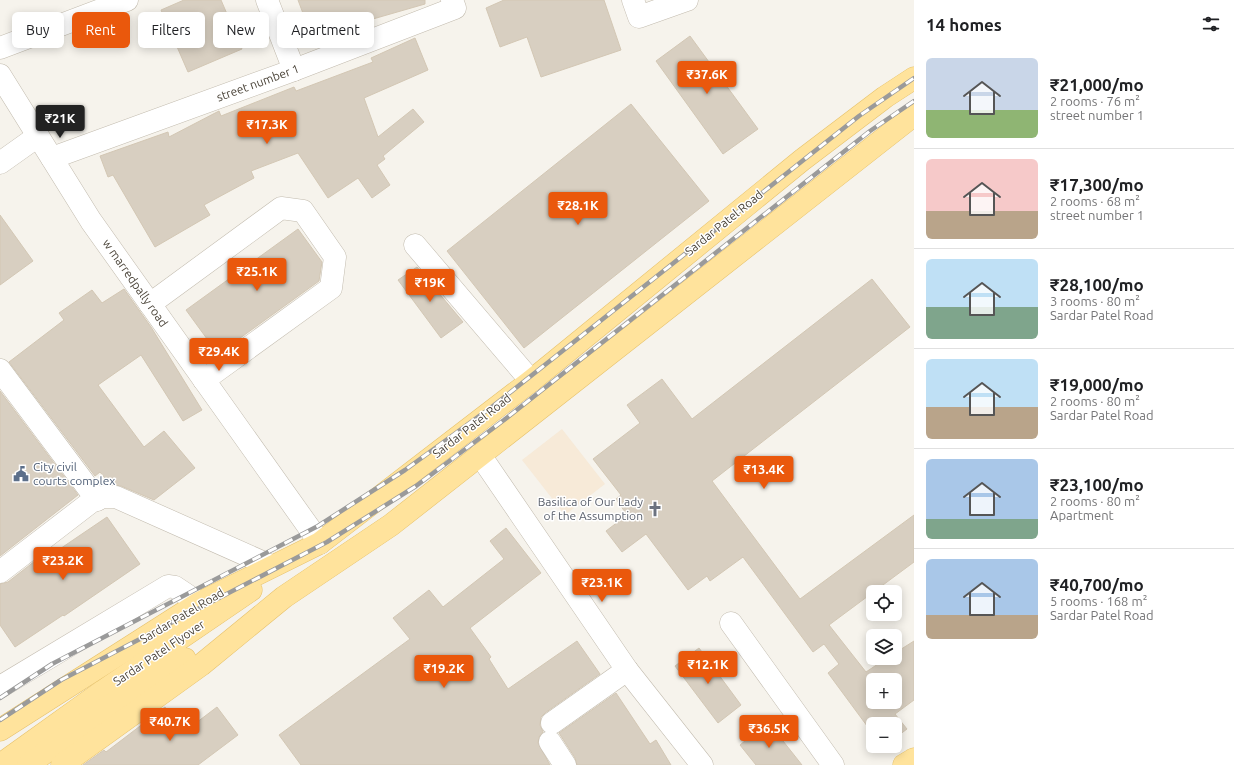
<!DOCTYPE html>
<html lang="en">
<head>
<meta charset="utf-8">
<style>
	:root { --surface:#fff; --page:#f2f2f2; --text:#202124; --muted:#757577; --line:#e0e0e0; --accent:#ea580c }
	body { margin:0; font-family:Ubuntu,sans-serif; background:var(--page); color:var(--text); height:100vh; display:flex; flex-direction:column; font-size:15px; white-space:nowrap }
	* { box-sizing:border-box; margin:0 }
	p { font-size:13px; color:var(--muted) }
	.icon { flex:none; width:22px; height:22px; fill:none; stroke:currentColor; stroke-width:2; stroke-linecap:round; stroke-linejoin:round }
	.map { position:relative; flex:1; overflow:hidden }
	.side { display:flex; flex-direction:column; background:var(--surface); width:320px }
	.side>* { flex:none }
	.hud { position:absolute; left:12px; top:12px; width:380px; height:36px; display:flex; gap:8px }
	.tools { position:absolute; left:866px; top:585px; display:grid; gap:8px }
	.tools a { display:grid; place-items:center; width:36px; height:36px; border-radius:6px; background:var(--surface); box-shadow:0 2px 10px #0003; font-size:20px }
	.price { position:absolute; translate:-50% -34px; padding:0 9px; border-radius:4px; background:var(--accent); color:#fff; font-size:13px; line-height:26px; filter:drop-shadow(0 1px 2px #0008) }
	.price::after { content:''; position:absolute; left:50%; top:24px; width:12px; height:9px; margin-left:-6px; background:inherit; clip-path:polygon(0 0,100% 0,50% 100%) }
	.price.selected { background:#222; color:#fff }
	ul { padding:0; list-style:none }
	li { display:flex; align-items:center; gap:12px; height:100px; padding:0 12px }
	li+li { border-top:1px solid var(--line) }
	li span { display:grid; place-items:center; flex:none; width:112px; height:80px; border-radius:6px; color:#555 }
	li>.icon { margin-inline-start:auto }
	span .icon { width:48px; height:48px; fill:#fffc; stroke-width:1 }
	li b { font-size:17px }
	h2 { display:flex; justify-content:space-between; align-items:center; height:48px; padding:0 12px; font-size:17px }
	.pill { padding:0 14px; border-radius:6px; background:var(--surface); box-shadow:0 2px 10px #0003; font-size:14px; line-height:36px }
	.pill.selected { background:var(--accent); color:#fff }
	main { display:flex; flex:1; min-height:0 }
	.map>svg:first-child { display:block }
	.commercial { fill:#f7ead8 }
	.building { fill:#d8cfc1; stroke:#d3c7b4; fill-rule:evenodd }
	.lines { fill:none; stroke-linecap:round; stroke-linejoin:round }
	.minor-casing { stroke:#c2bbae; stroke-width:23 }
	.major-casing { stroke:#e6c16a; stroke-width:23 }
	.minor { stroke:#fff; stroke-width:22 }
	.major { stroke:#ffe39c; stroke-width:22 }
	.rail-casing { stroke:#9a9a9a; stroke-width:4.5 }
	.rail { stroke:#fff; stroke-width:3; stroke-dasharray:9; stroke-linecap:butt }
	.labels { text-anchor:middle; stroke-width:3; stroke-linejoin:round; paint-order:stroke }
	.street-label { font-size:12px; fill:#4b4439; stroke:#fff }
	.service-label { font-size:12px; fill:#4e5e75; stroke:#fff; text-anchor:start }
	.worship-label { font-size:12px; fill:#5b616d; stroke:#fff; text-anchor:end }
</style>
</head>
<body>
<main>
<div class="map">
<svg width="914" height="765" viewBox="0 0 914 765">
	<rect width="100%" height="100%" fill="#f6f3ec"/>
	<polygon class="commercial" points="562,429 605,484 565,515 522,460"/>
	<g class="building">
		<polygon points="184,0 221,0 242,49 188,72 161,10"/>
		<polygon points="298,0 425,0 425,4 366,21 313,40"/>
		<polygon points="504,0 604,0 621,50 541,77 527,37 500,47 486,8"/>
		<polygon points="690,36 758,129 723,154 656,61"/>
		<polygon points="415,38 428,70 364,98 378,137 413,109 424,122 383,156 385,159 377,165 390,185 372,198 358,178 328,198 298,153 251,171 254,178 204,205 210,215 155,247 113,175 108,177 100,156 168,132 169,137 219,111 221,116 294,87 296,91 373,62 371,58"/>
		<polygon points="631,104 709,201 524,348 447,251"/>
		<polygon points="0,215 33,261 0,285"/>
		<polygon points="298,229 322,262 319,281 218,354 186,310"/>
		<polygon points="417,267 463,322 441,338 398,280"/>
		<path d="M872,279L910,327L712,481L800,599L914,515V562L829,625L866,672L887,658H895V653L914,641V700L895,714L907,729L895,738V724H873V734L828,673L839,664L824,644L813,652L743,557L710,581L707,576L688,590L646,534L622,552L606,531L627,515L616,499L621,495L593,459L640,423L627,405L662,379L692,419ZM873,680H895V702H873Z"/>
		<polygon points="124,289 151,327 202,410 183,421 141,355 98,385 144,447 164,431 195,468 154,500 121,486 110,484 100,472 95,476 9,362 64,320 59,313 92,290 102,303"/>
		<polygon points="0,391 78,495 0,556"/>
		<polygon points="107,517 140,564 64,616 63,615 15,647 0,625 0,584 8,582 53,547 48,557"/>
		<polygon points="506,528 541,573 470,628 491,657 489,659 508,689 577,641 600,674 545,713 541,717 540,725 543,732 539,737 538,743 550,765 301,765 279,735 410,639 393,618 429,590 443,607 504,559 490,541"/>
		<polygon points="699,648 741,705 718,723 675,666"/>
		<polygon points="616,693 650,744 656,740 671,765 577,765 575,758 559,733"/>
		<polygon points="165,707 184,732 217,707 238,735 198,765 83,765 104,750 106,752"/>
		<polygon points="768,722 802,765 756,765 740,745"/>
	</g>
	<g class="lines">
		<defs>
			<g id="minor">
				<polyline points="267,0 294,70"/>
				<polyline points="633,0 639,17 687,0"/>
				<polyline points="0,48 127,0"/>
				<polyline points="0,75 91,221 320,543"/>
				<polyline points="52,158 294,70 455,8 452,0"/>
				<polyline points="0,163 38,136"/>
				<polyline points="415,245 531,381"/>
				<polyline points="150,304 281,208 303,211 335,257 331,288 204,380"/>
				<polyline points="0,370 97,500"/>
				<polyline points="480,455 627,670 702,765"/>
				<polyline points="0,572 91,502 103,497 116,497 271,566"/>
				<polyline points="731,623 833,765"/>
				<polyline points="0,687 168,586 175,587 199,603"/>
				<polyline points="552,723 627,670"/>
				<polyline points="550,742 565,765"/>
			</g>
			<g id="major">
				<polyline points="0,730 199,603 320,543 531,381 802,160 885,97 914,78"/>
				<polyline points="0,765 103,691 251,590"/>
				<polyline points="28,765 112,704 185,659"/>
				<polyline points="62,765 201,665 284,597 391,525 914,115"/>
				<polyline points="904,765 914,759"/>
			</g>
		</defs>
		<use href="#minor" class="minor-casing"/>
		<use href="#major" class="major-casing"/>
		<use href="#minor" class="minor"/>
		<use href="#major" class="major"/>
		<defs>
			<g id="rail">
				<polyline points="0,698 52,664 318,526 405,470 493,406 859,116 914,78"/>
				<polyline points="0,720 61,680 327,542 416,486 504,420 870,131 914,101"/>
			</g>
		</defs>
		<use href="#rail" class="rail-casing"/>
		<use href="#rail" class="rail"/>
	</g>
	<defs>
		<symbol id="civic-bare" viewBox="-9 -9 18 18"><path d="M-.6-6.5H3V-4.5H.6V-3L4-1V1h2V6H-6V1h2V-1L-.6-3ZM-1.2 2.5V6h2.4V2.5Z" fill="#5c6f8a" stroke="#fff" stroke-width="2.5" paint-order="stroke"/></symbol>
		<symbol id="church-bare" viewBox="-9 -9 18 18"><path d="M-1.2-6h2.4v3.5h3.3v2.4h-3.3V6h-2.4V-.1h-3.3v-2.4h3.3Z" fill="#6b7280" stroke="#fff" stroke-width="2.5" paint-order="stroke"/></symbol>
	</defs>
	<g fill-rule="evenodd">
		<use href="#civic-bare" x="10" y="463" width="22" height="22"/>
		<use href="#church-bare" x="644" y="498" width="22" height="22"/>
	</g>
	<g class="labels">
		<g class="street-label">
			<text transform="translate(258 83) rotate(-20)" y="4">street number 1</text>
			<text transform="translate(724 223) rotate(-39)" y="4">Sardar Patel Road</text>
			<text transform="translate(135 283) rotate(55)" y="4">w marredpally road</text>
			<text transform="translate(472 426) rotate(-38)" y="4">Sardar Patel Road</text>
			<text transform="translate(182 616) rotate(-31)" y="4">Sardar Patel Road</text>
			<text transform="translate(159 653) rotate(-34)" y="4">Sardar Patel Flyover</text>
		</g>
		<g class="service-label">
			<text x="33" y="471">City civil<tspan x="33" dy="14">courts complex</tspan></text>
		</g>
		<g class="worship-label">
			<text x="643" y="506">Basilica of Our Lady<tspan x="643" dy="14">of the Assumption</tspan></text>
		</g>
	</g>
</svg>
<div class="tools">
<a><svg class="icon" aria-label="locate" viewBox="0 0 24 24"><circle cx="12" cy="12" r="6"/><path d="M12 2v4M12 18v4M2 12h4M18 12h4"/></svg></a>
<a><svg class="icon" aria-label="layers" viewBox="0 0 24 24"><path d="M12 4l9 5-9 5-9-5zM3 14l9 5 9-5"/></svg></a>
<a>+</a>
<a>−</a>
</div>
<b class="price" style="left:707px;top:95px">₹37.6K</b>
<b class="price selected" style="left:60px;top:139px">₹21K</b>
<b class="price" style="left:267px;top:145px">₹17.3K</b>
<b class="price" style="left:578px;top:226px">₹28.1K</b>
<b class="price" style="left:257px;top:292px">₹25.1K</b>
<b class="price" style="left:430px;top:303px">₹19K</b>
<b class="price" style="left:219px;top:372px">₹29.4K</b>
<b class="price" style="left:764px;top:490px">₹13.4K</b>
<b class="price" style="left:63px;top:581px">₹23.2K</b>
<b class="price" style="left:602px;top:603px">₹23.1K</b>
<b class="price" style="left:708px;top:685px">₹12.1K</b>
<b class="price" style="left:444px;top:689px">₹19.2K</b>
<b class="price" style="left:170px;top:742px">₹40.7K</b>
<b class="price" style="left:769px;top:749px">₹36.5K</b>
<div class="hud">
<a class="pill">Buy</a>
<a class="pill selected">Rent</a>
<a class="pill">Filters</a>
<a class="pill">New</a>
<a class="pill">Apartment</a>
</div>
</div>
<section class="side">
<h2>14 homes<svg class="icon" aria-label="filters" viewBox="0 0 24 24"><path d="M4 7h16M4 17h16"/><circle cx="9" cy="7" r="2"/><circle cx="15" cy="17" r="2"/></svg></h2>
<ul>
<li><span style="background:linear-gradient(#c9d6e8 65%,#8fb573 0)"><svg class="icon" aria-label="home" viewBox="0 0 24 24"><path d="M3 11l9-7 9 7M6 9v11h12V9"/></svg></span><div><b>₹21,000/mo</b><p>2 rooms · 76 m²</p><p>street number 1</p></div></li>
<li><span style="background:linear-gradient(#f6c9c9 65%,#b9a48a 0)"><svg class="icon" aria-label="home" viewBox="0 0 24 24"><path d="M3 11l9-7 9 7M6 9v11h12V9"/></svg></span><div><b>₹17,300/mo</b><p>2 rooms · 68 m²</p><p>street number 1</p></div></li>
<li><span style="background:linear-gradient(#bfe0f5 60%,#7fa58c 0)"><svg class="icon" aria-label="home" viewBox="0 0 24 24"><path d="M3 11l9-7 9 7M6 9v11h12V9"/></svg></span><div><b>₹28,100/mo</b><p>3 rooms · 80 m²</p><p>Sardar Patel Road</p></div></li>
<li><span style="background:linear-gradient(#bfe0f5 60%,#b9a48a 0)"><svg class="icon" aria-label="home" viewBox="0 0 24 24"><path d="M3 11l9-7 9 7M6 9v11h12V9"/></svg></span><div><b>₹19,000/mo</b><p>2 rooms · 80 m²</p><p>Sardar Patel Road</p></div></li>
<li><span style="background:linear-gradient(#a9c7e8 75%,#7fa58c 0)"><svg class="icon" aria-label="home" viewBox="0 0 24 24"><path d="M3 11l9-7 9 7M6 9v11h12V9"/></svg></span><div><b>₹23,100/mo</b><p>2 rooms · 80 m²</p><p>Apartment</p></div></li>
<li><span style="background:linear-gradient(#a9c7e8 70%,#b9a48a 0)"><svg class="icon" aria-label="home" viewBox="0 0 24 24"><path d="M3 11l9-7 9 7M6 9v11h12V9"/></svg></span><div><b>₹40,700/mo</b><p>5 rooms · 168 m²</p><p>Sardar Patel Road</p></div></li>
</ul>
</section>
</main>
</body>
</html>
